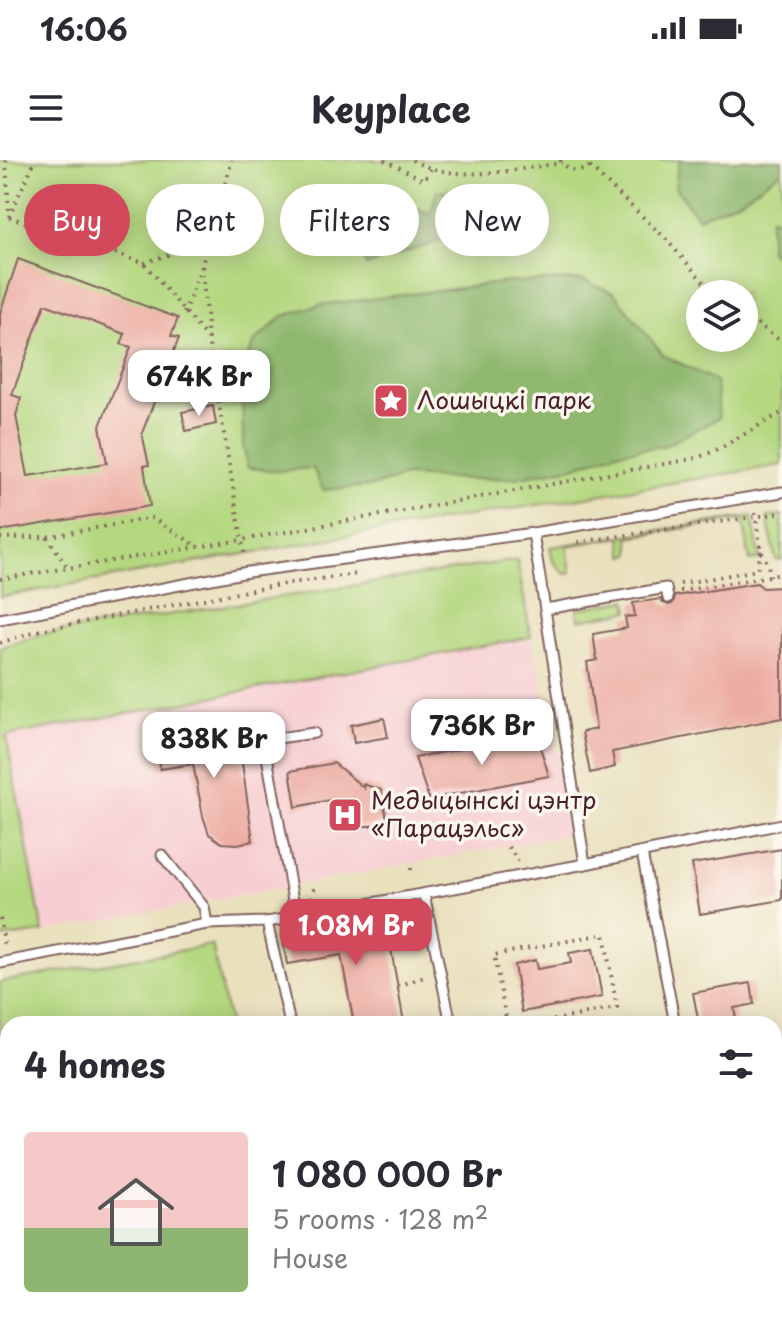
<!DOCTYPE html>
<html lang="en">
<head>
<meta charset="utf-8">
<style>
	:root { --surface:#fff; --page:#f2f2f3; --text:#2b2b33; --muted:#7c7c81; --line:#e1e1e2; --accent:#d1495b }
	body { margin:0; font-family:"Playpen Sans",sans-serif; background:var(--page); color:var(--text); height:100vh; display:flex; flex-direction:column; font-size:30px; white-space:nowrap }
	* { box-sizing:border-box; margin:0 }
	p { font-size:26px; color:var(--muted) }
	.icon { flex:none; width:44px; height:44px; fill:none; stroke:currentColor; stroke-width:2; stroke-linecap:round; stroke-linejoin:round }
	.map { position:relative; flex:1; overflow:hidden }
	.details { position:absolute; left:0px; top:856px; width:782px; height:312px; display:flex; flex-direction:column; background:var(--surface); border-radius:24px 24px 0 0; box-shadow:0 4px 20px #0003 }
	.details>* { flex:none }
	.banner { position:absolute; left:24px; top:24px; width:734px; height:72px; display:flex; gap:16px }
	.fabs { position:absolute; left:686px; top:120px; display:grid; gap:16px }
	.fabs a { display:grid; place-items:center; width:72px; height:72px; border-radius:50%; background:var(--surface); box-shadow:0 4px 20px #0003; font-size:40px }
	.price { position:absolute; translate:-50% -68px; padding:0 18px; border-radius:16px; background:#fff; color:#222; font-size:26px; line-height:52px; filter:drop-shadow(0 2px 4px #0008) }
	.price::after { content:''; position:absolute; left:50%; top:48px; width:24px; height:18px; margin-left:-12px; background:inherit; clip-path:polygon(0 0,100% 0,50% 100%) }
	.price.active { background:var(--accent); color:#fff }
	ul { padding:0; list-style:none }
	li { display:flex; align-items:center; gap:24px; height:200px; padding:0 24px }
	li+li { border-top:2px solid var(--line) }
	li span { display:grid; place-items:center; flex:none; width:224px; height:160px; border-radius:8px; color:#555 }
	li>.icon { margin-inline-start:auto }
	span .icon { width:96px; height:96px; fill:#fffc; stroke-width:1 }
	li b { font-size:34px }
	h2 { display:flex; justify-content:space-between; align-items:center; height:96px; padding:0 24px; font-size:34px }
	.pill { padding:0 28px; border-radius:36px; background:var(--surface); box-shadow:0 4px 20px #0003; font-size:28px; line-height:72px }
	.pill.active { background:var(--accent); color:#fff }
	.status { display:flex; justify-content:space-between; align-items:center; height:56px; padding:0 40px; background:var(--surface); direction:ltr }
	.status svg { height:22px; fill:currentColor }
	header { display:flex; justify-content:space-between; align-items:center; height:104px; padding:0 24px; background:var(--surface); font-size:36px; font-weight:700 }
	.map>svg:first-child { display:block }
	.built { fill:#f7cfd3 }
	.green { fill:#b4d77f; stroke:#7f7b55; stroke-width:2; fill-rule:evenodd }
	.forest { fill:#8fb86e; stroke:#6c6c4c; stroke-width:2 }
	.building { fill:#ecaca2; fill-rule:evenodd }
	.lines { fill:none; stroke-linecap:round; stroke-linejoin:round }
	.service-casing { stroke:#82635e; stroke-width:13 }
	.path { stroke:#82635e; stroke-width:4; stroke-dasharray:2 6; stroke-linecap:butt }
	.service { stroke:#fff; stroke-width:9 }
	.labels { text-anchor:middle; stroke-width:7; stroke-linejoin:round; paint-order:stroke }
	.poi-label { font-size:24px; fill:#4a1f2b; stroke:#fbf7ec; text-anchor:start }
</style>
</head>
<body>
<div class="status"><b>16:06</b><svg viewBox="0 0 49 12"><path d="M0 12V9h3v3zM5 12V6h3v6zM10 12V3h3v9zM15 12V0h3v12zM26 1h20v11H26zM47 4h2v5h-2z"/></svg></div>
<header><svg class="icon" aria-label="menu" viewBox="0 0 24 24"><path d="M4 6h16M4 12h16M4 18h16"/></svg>Keyplace<svg class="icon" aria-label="search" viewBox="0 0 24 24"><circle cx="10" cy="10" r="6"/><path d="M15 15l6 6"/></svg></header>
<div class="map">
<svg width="782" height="1168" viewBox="0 0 782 1168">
	<rect width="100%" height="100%" fill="#fbf7ec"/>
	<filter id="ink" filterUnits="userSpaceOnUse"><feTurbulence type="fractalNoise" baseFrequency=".0125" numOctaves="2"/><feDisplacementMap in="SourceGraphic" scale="16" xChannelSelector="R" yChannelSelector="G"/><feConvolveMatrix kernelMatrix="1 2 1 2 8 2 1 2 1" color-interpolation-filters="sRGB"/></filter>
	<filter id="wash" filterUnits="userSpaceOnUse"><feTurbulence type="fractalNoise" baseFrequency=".006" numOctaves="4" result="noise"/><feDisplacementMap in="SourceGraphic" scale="32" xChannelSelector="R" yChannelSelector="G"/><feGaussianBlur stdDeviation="1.8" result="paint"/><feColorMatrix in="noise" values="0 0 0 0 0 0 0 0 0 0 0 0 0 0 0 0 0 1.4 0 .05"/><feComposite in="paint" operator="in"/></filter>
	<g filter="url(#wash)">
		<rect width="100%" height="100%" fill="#e9e0bd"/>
		<polygon class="built" points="531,477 576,673 43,772 6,576"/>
		<g class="green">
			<path d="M0,0H782V305L364,373L0,437ZM700,134H744V178H700Z"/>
			<polygon points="782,355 782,400 776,400 767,357"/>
			<polygon points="752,356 760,399 750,401 743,359 629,377 631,394 624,396 621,377 567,386 571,412 565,414 553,401 550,387"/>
			<polygon points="517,400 531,477 6,576 43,772 0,778 0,488 39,475"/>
			<polygon points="627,440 629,451 579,460 577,449"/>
			<polygon points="212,785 229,864 8,864 8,1160 65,1160 67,1168 0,1168 0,822"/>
		</g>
		<g class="forest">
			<polygon points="679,0 782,0 782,11 742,39 698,58 675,27"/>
			<polygon points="475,29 513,56 366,106 343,46 347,34 375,31 430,54 437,31"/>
			<polygon points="770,58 782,60 782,100 770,91"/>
			<polygon points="583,120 614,133 663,195 716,221 719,258 664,286 617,292 573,307 515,318 469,319 405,316 374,326 323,330 313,308 279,311 248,308 243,286 242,208 255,181 283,156 319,145 460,128 509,122"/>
		</g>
		<g id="blocks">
			<g class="building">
				<path d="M18,99L178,158L171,176L179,178L142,273L149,305L144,306L150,346L0,371V153ZM45,144L125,174L121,184L131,187L100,266L107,303L28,316L16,256L21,238L12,235Z"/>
				<polygon points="213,246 216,264 186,271 182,252"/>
				<polygon points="757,423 763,428 782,427 782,558 612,592 615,607 590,613 582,572 596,569 587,502 597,500 593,474 627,468 625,457 635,456 633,443 661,439 663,443 669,445 673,443 675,436"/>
				<polygon points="384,558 388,577 354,583 351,565"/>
				<polygon points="237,568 253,681 237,684 222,683 209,674 203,656 193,604 160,609 155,579"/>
				<polygon points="532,575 541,590 549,616 429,639 415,598"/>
				<polygon points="334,603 364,628 363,624 381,630 387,659 371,666 332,666 330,640 296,647 290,611"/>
				<polygon points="782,689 782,740 700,754 692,704"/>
				<polygon points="372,761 388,772 403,857 398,864 354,864 341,795 287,804 282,775"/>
				<polygon points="593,789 602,837 522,852 514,805 535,800 537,809 571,803 569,793"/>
				<polygon points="751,823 754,844 734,848 737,864 699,864 693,833"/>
			</g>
		</g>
	</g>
	<g filter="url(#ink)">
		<use href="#blocks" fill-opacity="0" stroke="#82635e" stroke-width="2"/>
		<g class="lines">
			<defs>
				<g id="service">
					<polyline points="533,373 585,704"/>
					<polyline points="546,449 666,428 668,438"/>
					<polyline points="0,459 248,412 533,373 782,332"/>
					<polyline points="642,693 675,864"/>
					<polyline points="162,695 204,747 207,764"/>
					<polyline points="424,734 451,864"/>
					<polyline points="296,757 264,580 314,573"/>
					<polyline points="267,762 290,864"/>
					<polyline points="0,803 207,764 267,762 296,757 585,704 782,664"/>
					<polyline points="774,981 782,1022"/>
					<polyline points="774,1144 782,1143"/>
					<polyline points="360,1160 362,1168"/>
					<polyline points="507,1160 508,1168"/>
					<polyline points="632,1168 681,1160"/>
				</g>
			</defs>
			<use href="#service" class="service-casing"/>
			<g class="path">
				<polyline points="6,0 9,53"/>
				<polyline points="384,0 424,20 431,9"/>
				<path d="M412,0C456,25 515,9 562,3"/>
				<path d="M560,0C570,14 586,14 596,0"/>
				<polyline points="590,7 665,78 707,126 718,134"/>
				<polyline points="9,57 144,103 208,179"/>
				<polyline points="9,57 35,0"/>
				<polyline points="144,103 208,81"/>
				<polyline points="202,106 208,179 245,398"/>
				<polyline points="184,153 202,106 232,0"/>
				<polyline points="744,154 782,182"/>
				<polyline points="755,353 761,391 768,404 770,416"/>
				<polyline points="47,377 68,408"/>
				<polyline points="0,378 46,377 152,358 195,385"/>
				<polyline points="578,382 782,353"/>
				<path d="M0,419L241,380L692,299C725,290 751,268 782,253"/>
				<polyline points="680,424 757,410 761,391"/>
				<polyline points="680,431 782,414"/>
				<polyline points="0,483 36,471 284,424 356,414"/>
				<polyline points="508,687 518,701"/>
				<polyline points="411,708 411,710"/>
				<polyline points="312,738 315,725"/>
				<polyline points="0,758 5,787"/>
				<polyline points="398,826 427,816"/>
				<polyline points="507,864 494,795 604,774 617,848 534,864"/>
				<polyline points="331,1160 343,1168"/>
			</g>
			<use href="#service" class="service"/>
		</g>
	</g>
	<defs>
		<symbol id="sight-square" viewBox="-11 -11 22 22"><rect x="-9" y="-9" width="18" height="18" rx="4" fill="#d1495b" stroke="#fbf7ec"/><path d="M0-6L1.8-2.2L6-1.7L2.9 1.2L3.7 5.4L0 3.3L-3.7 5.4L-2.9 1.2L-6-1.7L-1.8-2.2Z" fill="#fff"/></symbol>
		<symbol id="hospital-square" viewBox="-11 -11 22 22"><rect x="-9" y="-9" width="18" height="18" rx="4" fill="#d1495b" stroke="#fbf7ec"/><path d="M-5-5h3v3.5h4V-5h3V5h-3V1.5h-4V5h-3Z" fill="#fff"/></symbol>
	</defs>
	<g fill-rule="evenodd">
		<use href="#sight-square" x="371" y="221" width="40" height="40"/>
		<use href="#hospital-square" x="325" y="635" width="40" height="40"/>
	</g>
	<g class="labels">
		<g class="poi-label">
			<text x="417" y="249">Лошыцкі парк</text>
			<text x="371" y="649">Медыцынскі цэнтр<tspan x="371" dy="28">«Парацэльс»</tspan></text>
		</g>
	</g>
</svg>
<div class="fabs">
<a><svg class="icon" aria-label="layers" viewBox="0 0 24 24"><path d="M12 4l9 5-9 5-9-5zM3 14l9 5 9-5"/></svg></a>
</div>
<b class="price" style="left:199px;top:258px">674K Br</b>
<b class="price" style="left:482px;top:607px">736K Br</b>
<b class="price" style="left:214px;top:620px">838K Br</b>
<b class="price active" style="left:356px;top:807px">1.08M Br</b>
<div class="banner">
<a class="pill active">Buy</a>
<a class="pill">Rent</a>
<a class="pill">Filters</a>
<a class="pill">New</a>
</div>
<section class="details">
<h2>4 homes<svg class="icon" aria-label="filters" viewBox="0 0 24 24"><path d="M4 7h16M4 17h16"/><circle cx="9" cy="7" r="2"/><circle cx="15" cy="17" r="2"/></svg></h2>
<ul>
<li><span style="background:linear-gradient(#f6c9c9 60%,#8fb573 0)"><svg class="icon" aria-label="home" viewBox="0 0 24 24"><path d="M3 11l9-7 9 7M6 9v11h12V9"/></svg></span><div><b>1 080 000 Br</b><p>5 rooms · 128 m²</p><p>House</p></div></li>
</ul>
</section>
</div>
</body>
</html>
